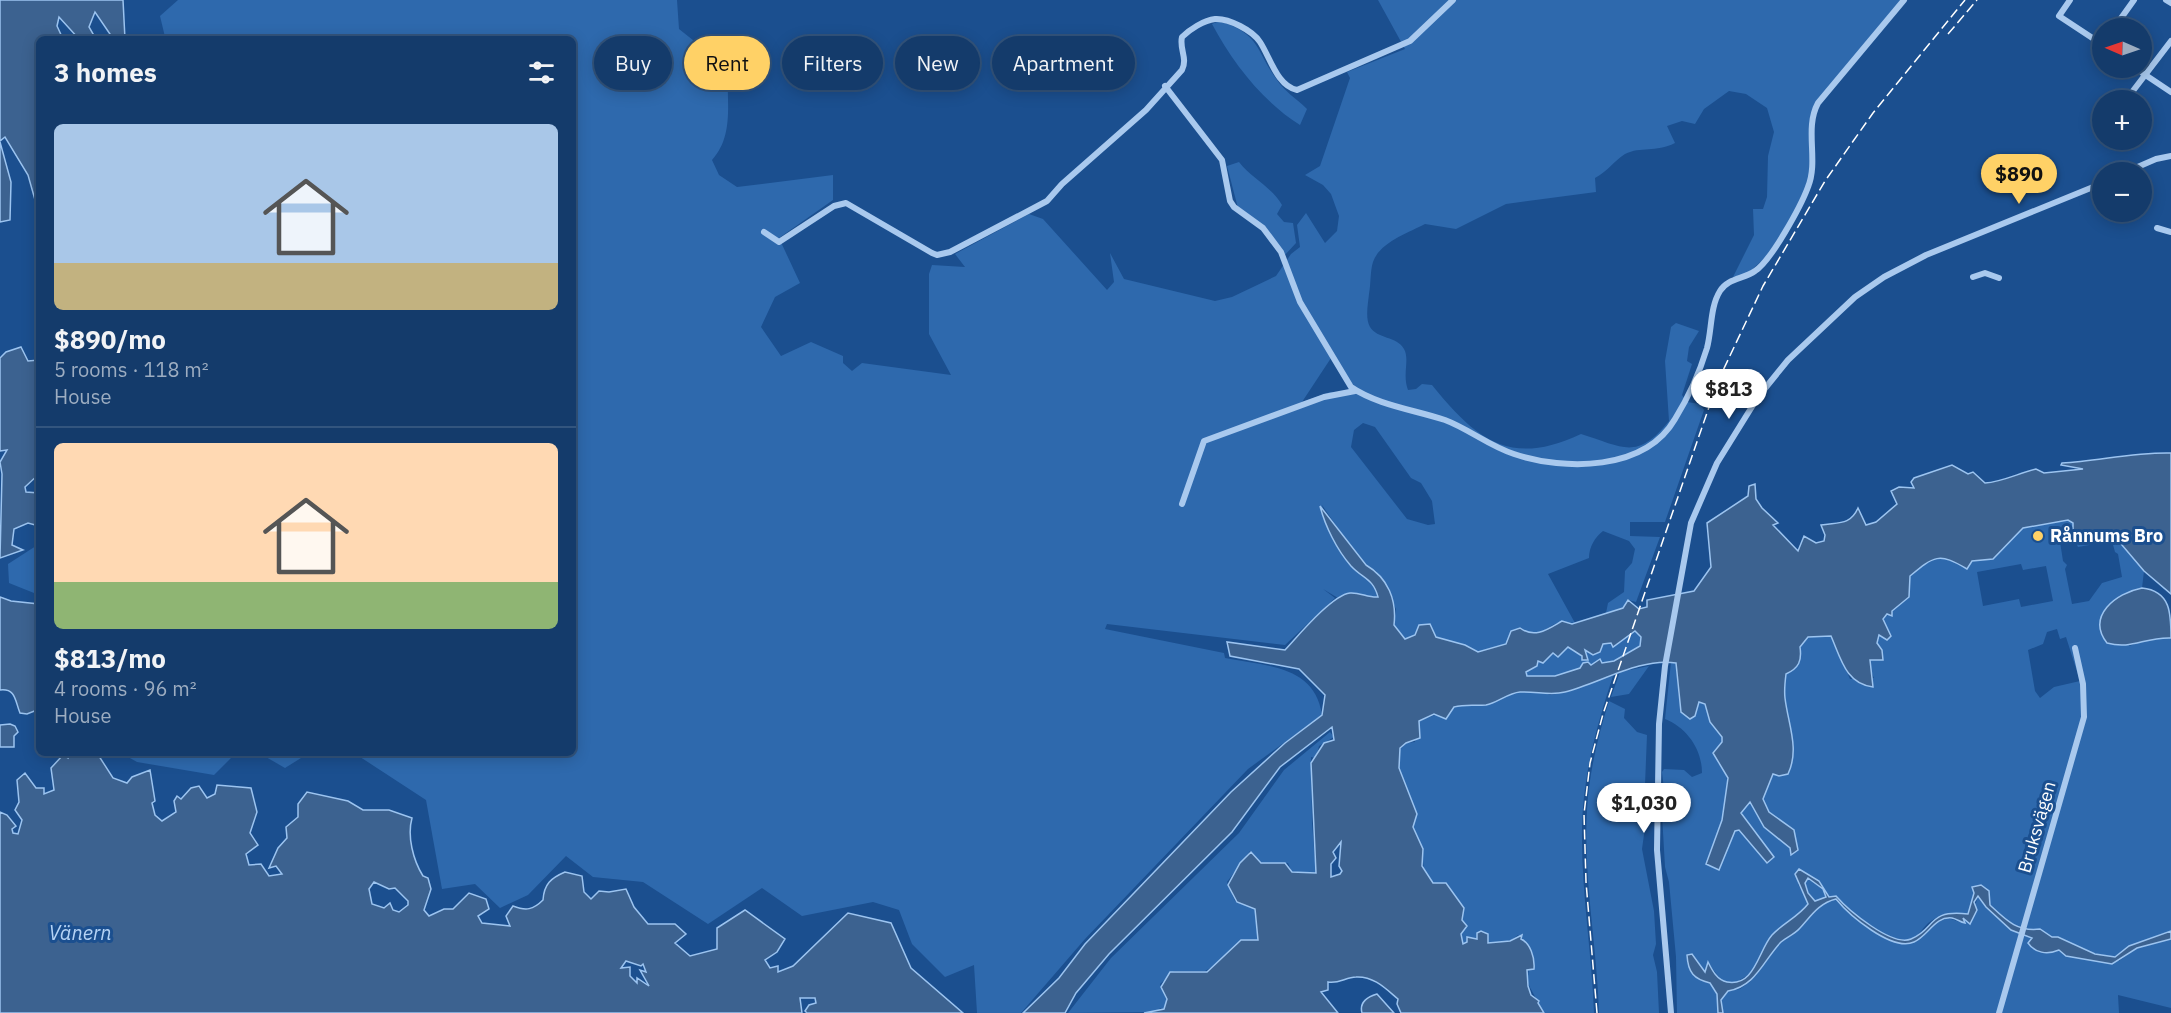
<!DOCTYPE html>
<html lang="en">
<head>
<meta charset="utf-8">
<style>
	:root { --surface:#143b6b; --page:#1d4271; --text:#f1f3f6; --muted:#9dadc1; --line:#33557e; --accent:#ffd166 }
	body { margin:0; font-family:"IBM Plex Sans",sans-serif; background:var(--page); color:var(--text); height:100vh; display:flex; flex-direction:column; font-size:22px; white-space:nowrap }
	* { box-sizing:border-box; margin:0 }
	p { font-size:20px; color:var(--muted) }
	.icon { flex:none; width:33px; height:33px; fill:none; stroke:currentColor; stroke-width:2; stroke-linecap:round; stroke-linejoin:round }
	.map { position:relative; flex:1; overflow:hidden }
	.drawer { position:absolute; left:36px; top:36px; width:540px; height:720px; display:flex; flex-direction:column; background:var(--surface); border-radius:9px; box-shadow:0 3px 15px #0003,0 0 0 2px var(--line) }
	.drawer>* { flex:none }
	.guide { position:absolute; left:594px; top:36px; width:570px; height:54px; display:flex; gap:12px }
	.needle { width:39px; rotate:272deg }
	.tools { position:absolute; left:2092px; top:18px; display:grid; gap:12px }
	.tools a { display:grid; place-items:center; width:60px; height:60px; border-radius:50%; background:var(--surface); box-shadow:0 3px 15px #0003,0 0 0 2px var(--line); font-size:30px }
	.price { position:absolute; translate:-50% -51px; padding:0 14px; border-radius:21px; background:#fff; color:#222; font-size:20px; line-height:39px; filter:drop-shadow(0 2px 3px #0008) }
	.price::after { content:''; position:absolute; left:50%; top:36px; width:18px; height:14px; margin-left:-9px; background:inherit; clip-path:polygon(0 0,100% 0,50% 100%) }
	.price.on { background:var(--accent); color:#111 }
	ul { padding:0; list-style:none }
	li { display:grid; align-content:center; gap:12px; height:318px; padding:0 18px }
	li+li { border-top:2px solid var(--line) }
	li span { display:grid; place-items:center; height:186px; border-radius:9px; color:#555 }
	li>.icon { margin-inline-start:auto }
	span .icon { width:108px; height:108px; fill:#fffc; stroke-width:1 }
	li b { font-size:26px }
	h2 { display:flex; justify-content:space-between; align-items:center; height:72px; padding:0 18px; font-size:26px }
	.pill { padding:0 21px; border-radius:27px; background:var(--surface); box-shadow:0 3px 15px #0003,0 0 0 2px var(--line); font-size:21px; line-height:54px }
	.pill.on { background:var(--accent); color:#111 }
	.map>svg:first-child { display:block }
	.green { fill:#2e69ad; fill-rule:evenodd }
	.water { fill:#3c6290; stroke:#9cc4f0; stroke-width:1.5; fill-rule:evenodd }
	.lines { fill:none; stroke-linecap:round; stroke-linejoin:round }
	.minor { stroke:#a9c9ee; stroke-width:6 }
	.rail { stroke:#fff; stroke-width:1.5; stroke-dasharray:10 4.5; stroke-linecap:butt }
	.poi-dot { fill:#ffd166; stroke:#1b4f8f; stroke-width:2 }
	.labels { text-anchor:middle; stroke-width:6; stroke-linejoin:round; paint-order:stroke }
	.poi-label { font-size:18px; font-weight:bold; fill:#fff; stroke:#1b4f8f; text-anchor:start }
	.street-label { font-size:18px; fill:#fff; stroke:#1b4f8f }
	.water-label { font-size:20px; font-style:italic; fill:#b5d3f5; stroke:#1b4f8f }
</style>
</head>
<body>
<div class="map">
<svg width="2171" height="1013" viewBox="0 0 2171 1013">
	<rect width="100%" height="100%" fill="#1b4f8f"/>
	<g class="green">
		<path d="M178,0H677L679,29L728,68C726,100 735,135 712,160L719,175L737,187L833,175V200L779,238L800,283L775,297L761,327L781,356L811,342L843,356V363L852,371L862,363L951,375L929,334V274L932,265L965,267L955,254L1029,214L1043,219L1107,290L1114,282L1110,253L1124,279L1215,301L1232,297L1276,276L1291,254L1300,247L1297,225L1306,213L1325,243L1337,231L1339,216L1331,194L1323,185L1305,175L1320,166L1350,78L1347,72L1405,49L1378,0H1901L1815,103L1809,181L1804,196L1767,256L1747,274L1733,277L1754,235L1753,209H1763L1767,197L1768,156L1774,132L1767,108L1746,94L1729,91L1704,109L1695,124L1682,121L1667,126L1675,143C1655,153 1641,146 1625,154C1614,161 1608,171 1595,178L1596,192L1506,204L1456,229L1425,224C1408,233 1380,242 1373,262C1370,271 1371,284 1369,294C1368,304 1365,318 1370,327C1377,339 1397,336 1404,349C1410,360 1402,374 1408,390L1416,389L1422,384L1432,385C1476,439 1509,468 1581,434C1623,447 1637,461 1669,421L1665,361L1671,327L1676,323L1699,331L1689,347L1687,361L1692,364L1682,395L1687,402L1700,404L1704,410L1666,519L1665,522H1630V536L1660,537L1636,602L1628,600L1623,608L1606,613L1608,603L1624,592L1625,571L1632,563L1635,549L1629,541L1603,531C1595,537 1589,547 1589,558L1548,574L1575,623C1570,623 1565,621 1561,622C1544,626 1545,638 1524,631L1510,637L1506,644L1477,652L1464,645L1436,637L1433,631L1405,639L1394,625L1396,609L1376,571L1366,565L1352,549L1322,505L1327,527L1360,575L1374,584L1377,598C1362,596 1352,590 1338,598L1323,589L1335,598L1285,645L1107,624L1105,629L1224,653L1225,658C1265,666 1315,665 1322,715L1248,769L1085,939L1021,1013H977L974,965L945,977L912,944L899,910L873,902L802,916L762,888L708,924L643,882L593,877L566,856L528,895L500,908L475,884L442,889L426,800L354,753H573V39H138L165,37L160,16ZM1333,355L1355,388L1346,392H1330L1302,402ZM1363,423L1375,427L1411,478L1421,483L1432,501L1435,524L1428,525L1407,519L1351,447L1354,430Z"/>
		<path d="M1219,21C1261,34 1255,50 1277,80C1285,92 1296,98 1307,109L1300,125C1262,101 1233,63 1212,24Z"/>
		<path d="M1239,162C1252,179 1271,186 1282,205L1277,214L1284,222L1293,223L1296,243L1284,256L1279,247L1238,208L1227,166Z"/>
		<path d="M2068,520L2073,523L2079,540L2109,536L2122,545L2144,571L2142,588L2130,591L2129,646L2155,637L2171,638V931L2129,946L2115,957C2089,954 2061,944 2040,929C2017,932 2006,920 1990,905L1989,891L1974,893L1968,914C1957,912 1940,914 1931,921C1923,926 1920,936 1911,939C1892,947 1848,910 1836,897H1829L1819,881L1809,876L1798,884L1809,904L1772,935L1751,973L1735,983L1722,981L1708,963L1705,973L1687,955C1688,973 1694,979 1710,983L1717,994L1718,1013H1677L1676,957L1669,882L1665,867L1662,814L1670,797L1664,789L1662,772L1664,769L1684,770L1692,777L1702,773C1702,749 1687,728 1665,719L1671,662L1676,663L1679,700L1695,716L1699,702L1705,704L1722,737L1718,763C1742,782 1715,840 1706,864L1735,830H1740L1767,863L1774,857L1741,813L1750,802L1764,827L1790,848L1791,854L1797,851L1794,830L1769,812L1763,799L1770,777L1794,747L1784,696L1786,674C1799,668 1802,661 1799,647L1808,637L1831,636L1850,679L1874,678L1870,669V660L1877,659L1882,650L1877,643L1885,624L1883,619L1909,597L1910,576C1916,571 1922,563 1929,560C1942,553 1977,560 1993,559L2023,528ZM2071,532L2078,547L2112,541L2115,552L2118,554L2122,577L2102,583L2089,601L2072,604L2065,569L2067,565L2063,561L2059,535ZM2021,564L2023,570L2046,566L2053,601L2021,607L2019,599L1983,606L1977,572ZM2057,629L2060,639L2066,637L2080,681L2054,687L2040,698L2035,691L2028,650L2043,644L2047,632Z"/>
		<polygon points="39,544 39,595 9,583 8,564"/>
		<polygon points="1635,631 1641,637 1640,646 1614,661 1602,663 1600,659 1591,665 1583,663 1581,668 1555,676 1527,676 1526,672 1537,666 1538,661 1541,662 1549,655 1568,647 1583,656 1582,660 1584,650 1590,654 1603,644 1611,643 1613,646"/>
		<polygon points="1649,666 1629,694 1611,697 1620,672"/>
		<path d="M1614,673C1596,727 1581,782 1582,839C1582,897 1592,955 1594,1013H1544L1527,982L1532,951L1518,935L1510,941L1488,943L1484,931L1478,932L1477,938L1467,937V942L1463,944L1461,941C1462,914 1463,906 1446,883H1433C1421,872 1424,860 1421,846C1419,839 1416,833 1413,827L1417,814L1399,768L1400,749L1406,743L1415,742L1419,721L1468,703L1486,705L1517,692L1540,691L1550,695L1567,692Z"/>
		<path d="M1609,701L1625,709L1624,718L1637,732L1647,735L1645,785L1648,806L1642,849L1654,911L1656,944L1653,955L1657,972L1659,1013H1599C1597,945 1583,878 1587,810C1589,773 1598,736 1609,701Z"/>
		<polygon points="1330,732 1334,737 1319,746 1316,758 1311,757 1312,823 1316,873 1292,872 1288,863 1264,865 1250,851 1227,882 1235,901 1255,908 1258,940 1205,971 1174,971 1160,984 1167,1001 1164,1009 1160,1008 1158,1012 1068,1013 1111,958 1239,833 1284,770"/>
		<polygon points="121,753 236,753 214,775 137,762"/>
		<polygon points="259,753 309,753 285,768"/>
		<polygon points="1808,878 1823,889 1827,897 1815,901 1808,893 1805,883"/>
		<path d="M1978,896L1986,907L2011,930L2027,934L2055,952L2059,950L2119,961L2137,948L2171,939V1008L2118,995L2119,1013H1723L1721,1000L1728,991L1740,989L1751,981L1783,940L1793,935L1825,902L1836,899C1848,914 1890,950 1910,943C1922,939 1925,930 1935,924C1939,921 1944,920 1948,918L1960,922L1963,918L1970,923Z"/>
	</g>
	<g class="water">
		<polygon points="0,0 123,0 125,39 112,37 95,12 89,27 96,39 79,39 59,17 57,26 63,39 39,39 39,214 28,175 5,137 0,141"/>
		<polygon points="0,142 11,182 10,220 0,222"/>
		<polygon points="21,347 28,361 39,360 39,474 25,487 26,492 39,493 39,526 28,523 14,529 12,545 23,550 0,558 2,474 0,462 7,450 0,451 0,358 6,352"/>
		<path d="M2171,453V594L2144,571L2122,545L2109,536L2079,540L2073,532V523L2068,520L2023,528L1993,559L1972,561L1967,569C1939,552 1934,556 1910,576L1909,597L1892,611V616L1887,614L1883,619L1891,636L1887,640L1879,635L1877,643L1882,650L1883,660H1870L1873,687C1846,684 1841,659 1831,636L1808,637L1800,647C1802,661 1799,668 1786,674C1785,682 1784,690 1785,698C1788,724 1800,749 1788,774L1779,776L1773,774L1763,799L1769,812L1794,830L1798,850L1791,855L1790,848L1764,827L1750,802L1741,813L1774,857L1767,863L1739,830L1735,831L1719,870L1706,864L1722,820L1728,778L1713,753L1722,742V737L1710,722L1705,704L1699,702L1695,716L1690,719L1681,712L1676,663C1641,657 1598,684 1565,692C1550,696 1536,691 1520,692C1508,693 1497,703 1486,705C1474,706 1466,704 1454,707L1446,719L1434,714L1419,721L1420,738L1406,743L1400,748L1399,768L1417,814L1413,827L1423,849L1422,866L1433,883H1446L1464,908L1462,920L1467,926L1461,934L1463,944L1467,942V937L1477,939V933L1481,931L1488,934V943L1510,941L1522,935L1521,939C1530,943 1535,957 1534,969L1527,970L1528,986L1531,995L1539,1001L1538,1003L1544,1013H1401L1397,1004L1398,999C1386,989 1374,976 1356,977C1346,977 1339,984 1328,982V990L1321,992L1338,1013H1144L1164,1009L1167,999L1161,987L1170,972H1207L1241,940H1258L1255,909L1237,902L1228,885L1240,863L1251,852L1261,863H1285L1292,872L1316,873L1311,763L1324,743L1334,740L1332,727L1280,767L1232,832L1109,954L1076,993L1065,1013H1023L1059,978L1085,944L1231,792L1285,743L1322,715L1325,695L1299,669L1230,656L1227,642L1285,650C1298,636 1332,595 1350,593C1359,592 1369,598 1378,597C1373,578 1363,579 1351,566C1337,550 1325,526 1320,506L1366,565C1388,578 1397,600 1394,625L1405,639L1415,635L1419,625L1430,624L1436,637L1465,645L1478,652L1506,644L1511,631L1520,628C1535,639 1548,629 1562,621L1572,624L1623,608L1628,600L1639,609L1647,607V600L1694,591L1711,567L1707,523L1748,496L1749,486L1755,484L1756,499L1762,508L1778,523L1773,525L1798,551L1804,536L1816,543L1824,541L1825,535L1821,525C1838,522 1850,526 1858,508L1866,525L1876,522L1897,504L1891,491L1899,487L1914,488L1911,482L1914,478L1952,465L1968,474L1973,472L1985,483C2002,482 2019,473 2036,469L2044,473L2083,469L2061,465L2062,463C2098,461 2134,452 2171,453ZM1635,631L1641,637L1640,646L1614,661L1602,663L1600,659L1591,665L1588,662L1583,663L1580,668L1555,676H1527L1526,672L1537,666L1538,661L1543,663L1553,653L1558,657L1568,647L1582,656V660H1588L1585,650L1593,655L1600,652L1603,644L1611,643L1613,647ZM1341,842L1339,866L1342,871L1340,874L1331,877V864L1336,858L1333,852Z"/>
		<path d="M2142,588C2171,591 2171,614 2171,638C2144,637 2132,650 2107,643C2086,616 2116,593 2142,588Z"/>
		<path d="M0,597L11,601L39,604V713L37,710L27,714L20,713C15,701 16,688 0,690Z"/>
		<polygon points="10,724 15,726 18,732 14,736 14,747 0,747 0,725"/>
		<path d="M68,753H97L113,778L127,783L132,777L150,770L155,801L152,803L155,815L162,821L176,812L174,801L177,796L181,799L191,788L199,786L207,798L215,794L217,785L251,788L257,812L250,833L258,845L246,854L249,865L261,864L269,876L282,874L276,866L269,868L278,848L287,838L286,827L298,817V804L307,792L348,801L363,810H389L412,818C407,836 413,860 423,876L428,878L431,889L424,910L429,916L444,909H453L469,893L486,899L489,909L478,916L482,923L510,926L506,916L513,906C526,911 533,910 543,900C544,884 551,878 565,872L582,876L584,892L591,899L599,891L609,892L626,889L634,907L648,924H675L686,934L675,943L690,956L717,949V928L745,910L785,939L777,952L765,960L770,968L778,966V972L793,966L848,913L891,923L911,968L963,1013H807L805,1011L809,1005L816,1003L815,998H800L802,1013H0V812L7,815L16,826L12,829L13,833L18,834L22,820L15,810L19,802L17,780L25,773L36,788H44V794L54,790L51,768L63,755L68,758ZM374,882L389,889L395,888L408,901V905L399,912L393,910L390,903L384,908L372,904L369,889ZM626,961L641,966L643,964L646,972L640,970L649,986L637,978V983L630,976V967L621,968Z"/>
		<path d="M1799,869L1819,881L1829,897L1836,896C1848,910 1892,947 1911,939C1936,929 1927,909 1968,914L1974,893L1972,887L1981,885L1989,891L1990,905C2006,920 2017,932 2040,929L2052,937H2058L2095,954L2115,957L2129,946L2171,931V939L2137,948L2112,964L2066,956L2059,950C2047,955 2035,953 2028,943L2032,938L2011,930L1986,907L1978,896L1974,902L1977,910L1970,924L1963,918L1965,923C1960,922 1957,919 1952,918C1935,916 1928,936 1914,942C1892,952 1849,915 1836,899C1819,903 1811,916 1800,928C1795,934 1787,937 1781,942C1763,961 1756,986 1728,991L1721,1000L1723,1013H1718L1717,994L1710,983C1694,979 1688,973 1687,955L1692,954L1705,972L1708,962C1712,970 1717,980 1727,982C1755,987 1758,951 1772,935C1783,923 1798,917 1808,904L1795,874ZM1808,878L1823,889L1826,897L1815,901L1808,893L1805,883Z"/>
		<path d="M1377,994L1394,1013H1362C1359,1002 1367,997 1377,994Z"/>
	</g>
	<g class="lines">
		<g class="minor">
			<polyline points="2070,0 2059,16 2103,45"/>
			<polyline points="2166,0 2171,3"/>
			<polyline points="2114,28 2134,0"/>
			<polyline points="2135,68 2171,92"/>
			<path d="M1165,86L1222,160L1230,201L1234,207L1263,228L1281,252L1300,302L1351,387C1377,405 1415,410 1445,420C1469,429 1489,446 1514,454C1565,471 1645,471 1675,419C1688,398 1700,371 1707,348C1712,329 1710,307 1720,291C1728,278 1744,279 1755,271C1771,261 1801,206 1808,187C1819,160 1804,129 1818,103L1904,0"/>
			<polyline points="2126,100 2171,41"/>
			<polyline points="2126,172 2156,159 2171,156"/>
			<polyline points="2157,228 2171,232"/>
			<path d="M764,232L779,242L834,206L846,203L932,253L937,255L950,252L1047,201L1062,184L1146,110L1182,70C1188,58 1179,49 1182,37C1189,30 1204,20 1215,19C1229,18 1253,31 1260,42C1270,57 1277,86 1297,90L1410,41L1453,0"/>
			<polyline points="1973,277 1985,273 1999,278"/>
			<polyline points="1182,504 1204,441 1324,397 1355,391"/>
			<polyline points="1671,1013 1657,850 1659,724 1665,666 1691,523 1717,463 1758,397 1788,360 1855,297 1884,277 1926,255 2103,183"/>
			<polyline points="1999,1013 2084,717 2083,684 2075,648"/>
		</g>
		<g class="rail">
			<polyline points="1948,34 1977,0"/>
			<polyline points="1597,1013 1586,882 1584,814 1590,763 1603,714 1718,381 1763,286 1825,181 1873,113 1965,0"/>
		</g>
	</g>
	<circle class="poi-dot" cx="2038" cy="536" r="6"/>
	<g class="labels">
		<g class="poi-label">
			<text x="2050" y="542">Rånnums Bro</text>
		</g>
		<g class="street-label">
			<text transform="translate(2037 827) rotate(-74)" y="6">Bruksvägen</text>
		</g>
		<g class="water-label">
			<text x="80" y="940">Vänern</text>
		</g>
	</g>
</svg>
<div class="tools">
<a><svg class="needle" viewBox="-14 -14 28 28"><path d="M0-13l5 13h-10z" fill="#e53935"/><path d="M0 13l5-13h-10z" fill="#9dadc1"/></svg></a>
<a>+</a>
<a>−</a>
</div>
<b class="price on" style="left:2019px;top:205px">$890</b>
<b class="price" style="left:1729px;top:420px">$813</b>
<b class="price" style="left:1644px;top:834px">$1,030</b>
<div class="guide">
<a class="pill">Buy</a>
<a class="pill on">Rent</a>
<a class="pill">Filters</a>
<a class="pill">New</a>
<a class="pill">Apartment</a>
</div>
<section class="drawer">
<h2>3 homes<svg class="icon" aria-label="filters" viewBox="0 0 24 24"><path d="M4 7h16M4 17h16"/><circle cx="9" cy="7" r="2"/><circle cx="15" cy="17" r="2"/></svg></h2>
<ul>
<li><span style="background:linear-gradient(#a9c7e8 75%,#c2b280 0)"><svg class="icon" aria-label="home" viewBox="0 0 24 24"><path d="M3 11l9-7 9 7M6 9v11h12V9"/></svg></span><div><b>$890/mo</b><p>5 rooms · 118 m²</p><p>House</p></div></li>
<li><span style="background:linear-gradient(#ffd9b3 75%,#8fb573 0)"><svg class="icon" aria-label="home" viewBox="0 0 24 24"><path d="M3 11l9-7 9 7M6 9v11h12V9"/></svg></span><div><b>$813/mo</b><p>4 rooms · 96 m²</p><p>House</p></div></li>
</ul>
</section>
</div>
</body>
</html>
